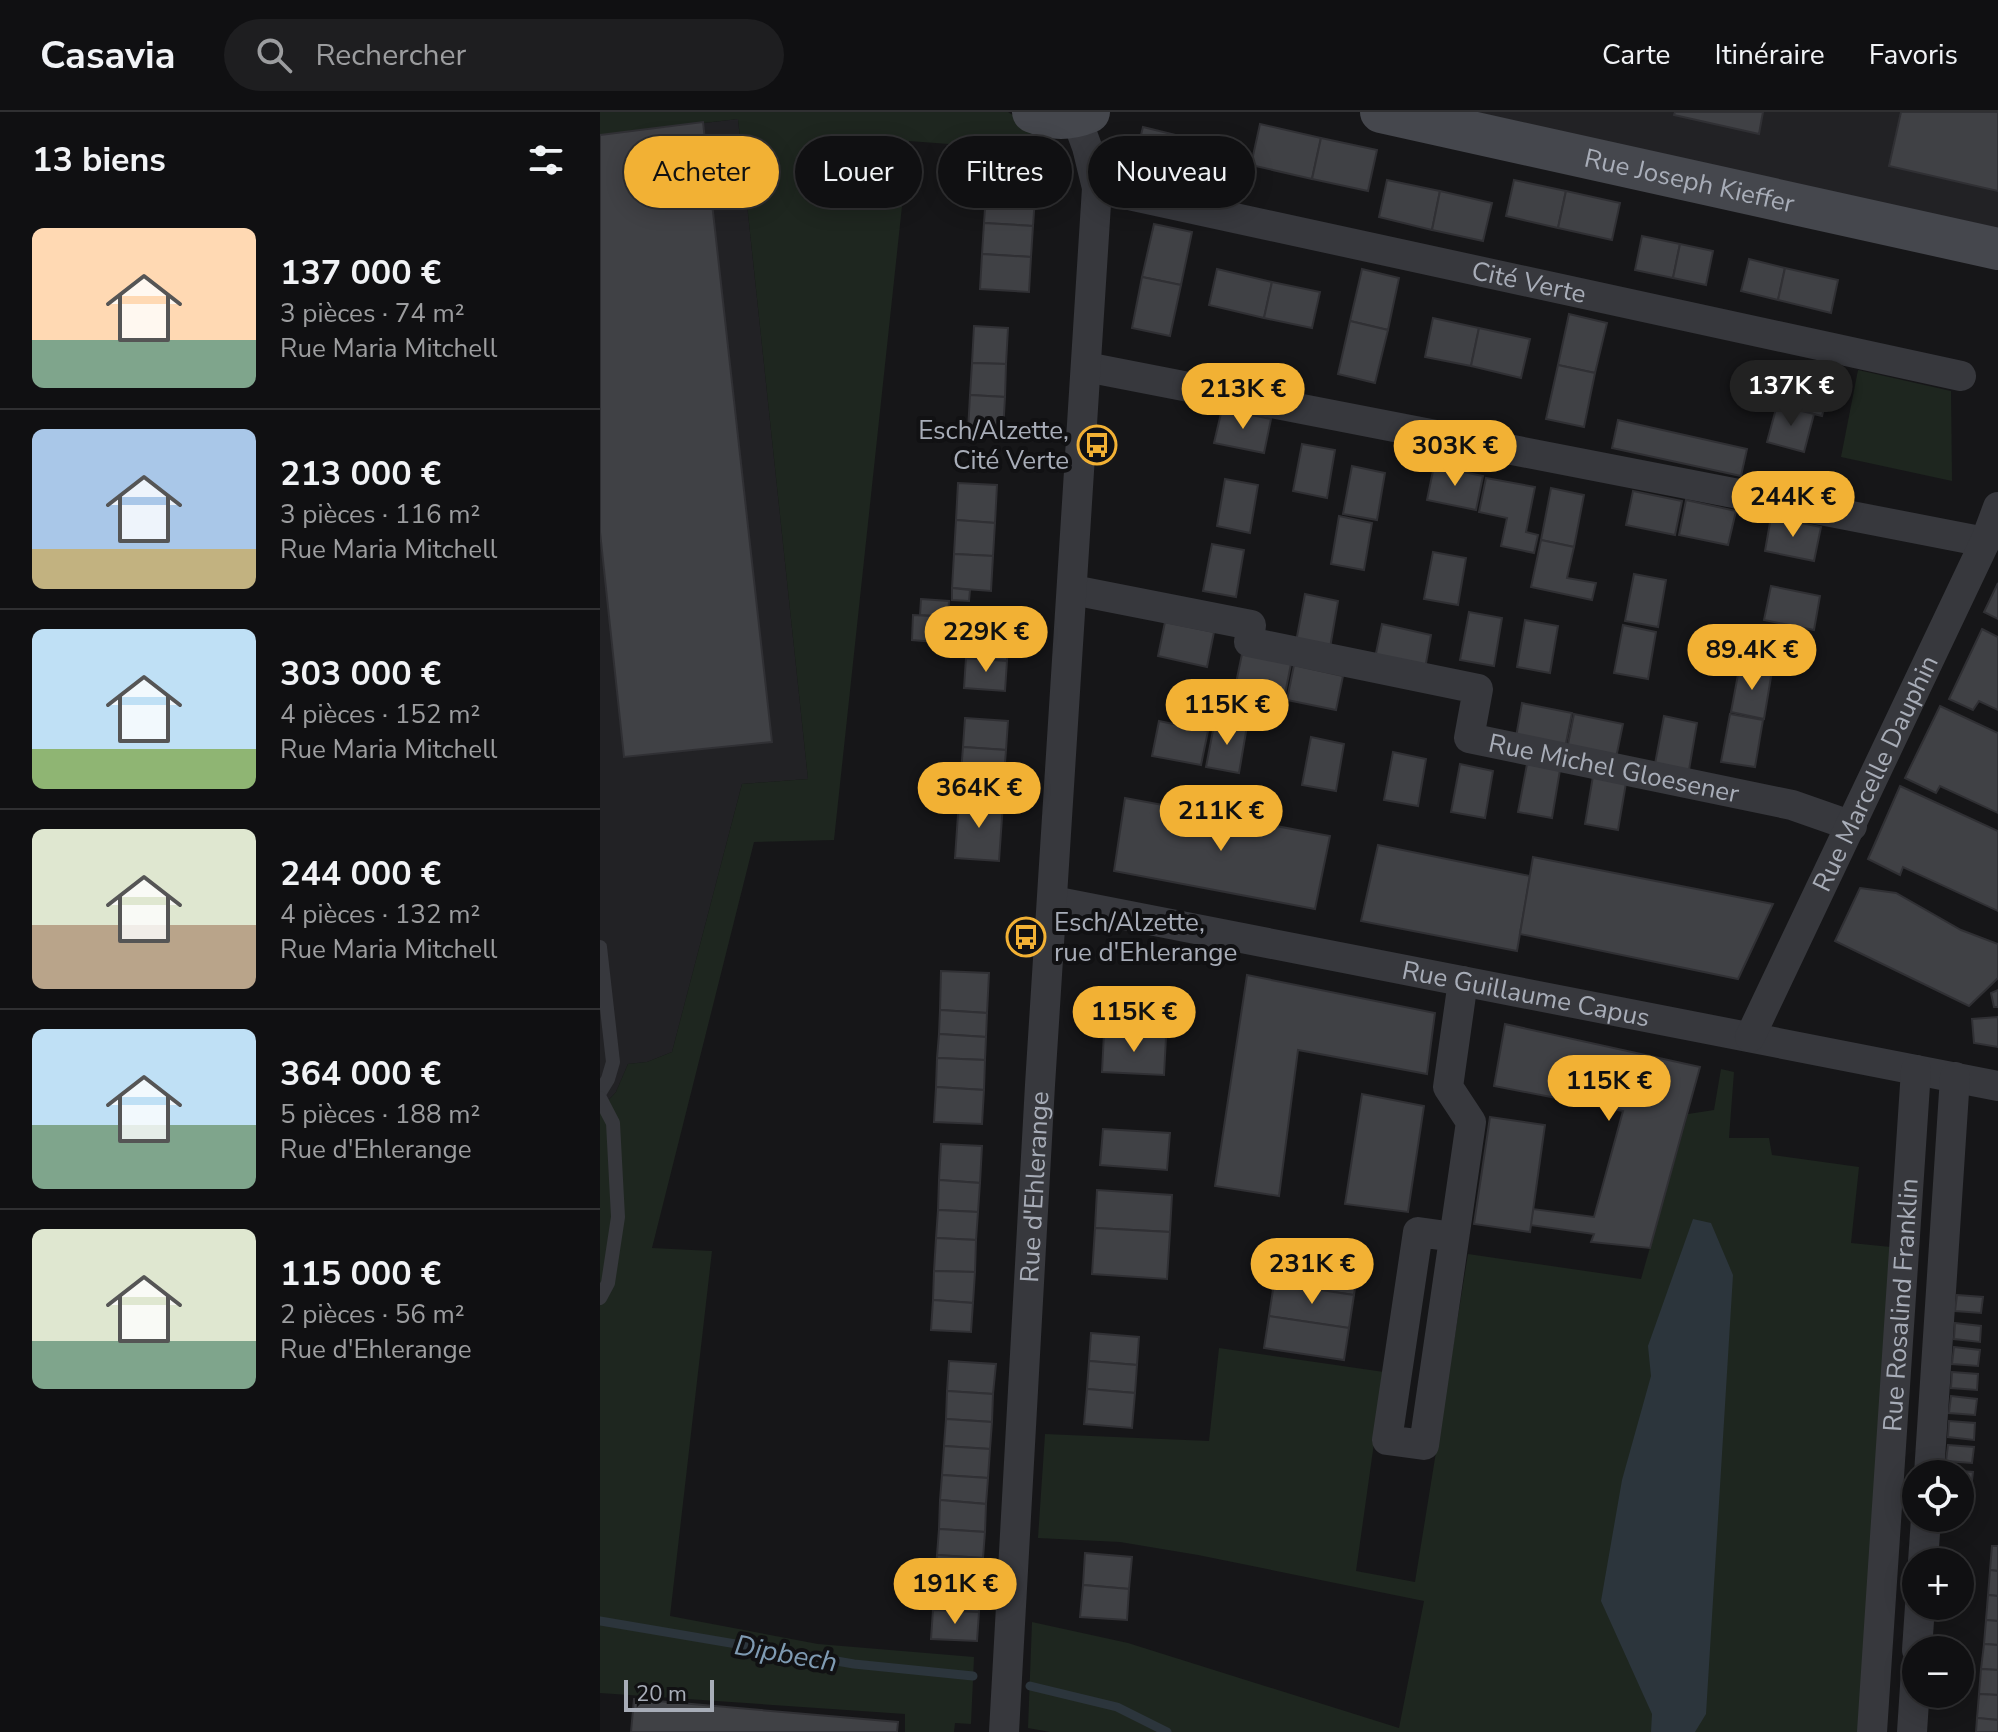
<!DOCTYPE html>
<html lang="fr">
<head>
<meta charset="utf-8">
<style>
	:root { --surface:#101012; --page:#1e1e20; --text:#f1f3f6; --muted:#9c9d9f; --line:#303032; --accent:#f2b134 }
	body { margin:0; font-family:"Nunito Sans",sans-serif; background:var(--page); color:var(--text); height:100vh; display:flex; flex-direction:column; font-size:30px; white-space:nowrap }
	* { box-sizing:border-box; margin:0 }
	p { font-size:26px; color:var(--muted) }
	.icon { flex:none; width:44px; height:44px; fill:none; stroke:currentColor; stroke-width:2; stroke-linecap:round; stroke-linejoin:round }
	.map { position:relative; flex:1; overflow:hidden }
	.panel { display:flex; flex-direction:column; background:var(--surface); width:600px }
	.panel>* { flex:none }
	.hud { position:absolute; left:24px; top:24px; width:760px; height:72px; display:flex; gap:16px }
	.buttons { position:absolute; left:1302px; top:1348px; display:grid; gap:16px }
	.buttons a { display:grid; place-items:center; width:72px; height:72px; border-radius:50%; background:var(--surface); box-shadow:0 4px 20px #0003,0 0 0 2px var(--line); font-size:40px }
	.scale { position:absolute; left:24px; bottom:20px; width:90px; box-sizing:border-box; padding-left:8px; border:4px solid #a8adb8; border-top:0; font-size:22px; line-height:28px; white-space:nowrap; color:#a8adb8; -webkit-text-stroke:6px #111113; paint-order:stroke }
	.price { position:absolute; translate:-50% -68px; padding:0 18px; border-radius:28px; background:var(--accent); color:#111; font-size:26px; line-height:52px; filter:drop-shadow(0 2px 4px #0008) }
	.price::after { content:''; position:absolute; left:50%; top:48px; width:24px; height:18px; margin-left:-12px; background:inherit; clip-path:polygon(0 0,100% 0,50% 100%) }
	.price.on { background:#222; color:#fff }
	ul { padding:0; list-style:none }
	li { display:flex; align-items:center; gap:24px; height:200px; padding:0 32px }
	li+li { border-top:2px solid var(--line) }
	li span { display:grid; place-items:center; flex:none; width:224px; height:160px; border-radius:12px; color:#555 }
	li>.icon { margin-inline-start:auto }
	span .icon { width:96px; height:96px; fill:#fffc; stroke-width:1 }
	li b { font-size:34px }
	h2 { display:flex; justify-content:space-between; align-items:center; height:96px; padding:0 32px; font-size:34px }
	.pill { padding:0 28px; border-radius:36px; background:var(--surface); box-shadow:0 4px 20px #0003,0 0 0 2px var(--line); font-size:28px; line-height:72px }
	.pill.on { background:var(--accent); color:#111 }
	header { display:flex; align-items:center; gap:48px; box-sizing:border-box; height:112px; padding:0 40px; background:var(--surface); border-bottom:2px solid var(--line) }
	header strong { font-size:38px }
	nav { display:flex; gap:44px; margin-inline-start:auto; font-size:28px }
	.search { width:560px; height:72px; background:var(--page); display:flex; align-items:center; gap:20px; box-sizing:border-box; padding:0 28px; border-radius:44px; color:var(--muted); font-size:30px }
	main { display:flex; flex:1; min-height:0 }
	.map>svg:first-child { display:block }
	.built { fill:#222225 }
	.green { fill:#1e261f }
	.water { fill:#2c353c }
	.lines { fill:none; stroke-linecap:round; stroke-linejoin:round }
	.stream { stroke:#2c353c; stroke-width:9 }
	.building { fill:#404145; stroke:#303034; stroke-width:2 }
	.service { stroke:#37383d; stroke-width:14 }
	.minor { stroke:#37383d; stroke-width:30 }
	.secondary { stroke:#45474d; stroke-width:42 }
	.labels { text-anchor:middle; stroke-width:8; stroke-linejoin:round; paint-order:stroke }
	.street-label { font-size:26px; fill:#a8adb8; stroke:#111113 }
	.poi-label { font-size:26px; fill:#a8adb8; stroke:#111113; text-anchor:end }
	.water-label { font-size:28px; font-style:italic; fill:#7f9bb3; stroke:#111113 }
</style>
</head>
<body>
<header>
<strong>Casavia</strong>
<div class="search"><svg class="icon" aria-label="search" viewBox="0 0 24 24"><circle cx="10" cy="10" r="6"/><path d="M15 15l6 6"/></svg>Rechercher</div>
<nav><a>Carte</a><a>Itinéraire</a><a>Favoris</a></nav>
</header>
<main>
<section class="panel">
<h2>13 biens<svg class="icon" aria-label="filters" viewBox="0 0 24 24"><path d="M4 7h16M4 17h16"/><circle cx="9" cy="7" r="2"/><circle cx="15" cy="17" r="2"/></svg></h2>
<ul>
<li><span style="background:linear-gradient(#ffd9b3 70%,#7fa58c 0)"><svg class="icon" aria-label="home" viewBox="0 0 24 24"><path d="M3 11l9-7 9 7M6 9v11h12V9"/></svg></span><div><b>137 000 €</b><p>3 pièces · 74 m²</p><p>Rue Maria Mitchell</p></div></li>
<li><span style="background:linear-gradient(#a9c7e8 75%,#c2b280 0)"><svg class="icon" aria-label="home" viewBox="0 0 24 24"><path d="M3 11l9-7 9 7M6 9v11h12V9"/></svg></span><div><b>213 000 €</b><p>3 pièces · 116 m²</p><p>Rue Maria Mitchell</p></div></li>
<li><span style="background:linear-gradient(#bfe0f5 75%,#8fb573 0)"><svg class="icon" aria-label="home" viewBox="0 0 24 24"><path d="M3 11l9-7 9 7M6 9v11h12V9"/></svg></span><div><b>303 000 €</b><p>4 pièces · 152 m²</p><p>Rue Maria Mitchell</p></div></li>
<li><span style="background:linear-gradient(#dfe7d0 60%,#b9a48a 0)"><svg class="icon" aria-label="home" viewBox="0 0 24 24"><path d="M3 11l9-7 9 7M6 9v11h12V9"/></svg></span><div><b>244 000 €</b><p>4 pièces · 132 m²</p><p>Rue Maria Mitchell</p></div></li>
<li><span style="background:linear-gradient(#bfe0f5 60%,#7fa58c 0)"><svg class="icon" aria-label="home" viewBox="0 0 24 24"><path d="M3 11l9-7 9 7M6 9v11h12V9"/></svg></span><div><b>364 000 €</b><p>5 pièces · 188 m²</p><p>Rue d'Ehlerange</p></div></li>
<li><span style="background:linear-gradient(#dfe7d0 70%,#7fa58c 0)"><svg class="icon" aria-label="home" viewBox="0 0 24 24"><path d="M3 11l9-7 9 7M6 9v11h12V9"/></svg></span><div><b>115 000 €</b><p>2 pièces · 56 m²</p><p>Rue d'Ehlerange</p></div></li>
</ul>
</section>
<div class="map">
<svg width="1398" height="1620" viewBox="0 0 1398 1620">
	<rect width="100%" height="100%" fill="#161618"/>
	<g class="built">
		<polygon points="781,0 1398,0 1398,137"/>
		<polygon points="138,7 208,667 142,672 72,940 47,950 28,952 16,980 0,997 0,23"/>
	</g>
	<g class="green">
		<path d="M0,0H408C428,14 452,20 466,41L309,29L234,728L154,730L52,1136L112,1139L70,1504L218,1532L374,1545L371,1612L355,1611L354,1620H305V1602L0,1581V997L16,980L28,952L47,950L72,940L142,672L208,667L138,7L0,23Z"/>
		<polygon points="1258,258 1351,279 1352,369 1241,345"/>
		<polygon points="1121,957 1134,960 1129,1026 1169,1026 1172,1043 1259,1055 1251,1131 1291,1135 1260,1620 450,1620 428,1616 432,1510 528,1531 799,1616 824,1489 598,1443 520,1430 438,1426 445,1322 609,1329 619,1236 784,1260 756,1459 815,1470 868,1142 1041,1167 1088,1002 1114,998"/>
	</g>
	<polygon class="water" points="1093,1107 1111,1111 1133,1163 1106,1602 1095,1620 1051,1620 1052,1602 1001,1489 1022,1368 1051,1264 1048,1234"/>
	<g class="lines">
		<g class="stream">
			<polyline points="0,1509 254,1552 373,1564"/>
			<polyline points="430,1574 517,1595 567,1620"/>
		</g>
	</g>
	<g class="building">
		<polygon points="1075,0 1163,0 1159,22 1074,3"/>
		<polygon points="1301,0 1398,0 1398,79 1289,54"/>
		<polygon points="103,10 172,630 24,645 0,420 0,23"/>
		<polygon points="660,12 721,26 712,67 651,53"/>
		<polygon points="543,15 596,28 587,65 549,57 552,43 537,39"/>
		<polygon points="721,26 777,38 768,79 712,67"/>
		<polygon points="596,28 648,40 642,63 629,60 626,75 587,65"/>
		<polygon points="388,45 437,48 435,86 386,83"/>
		<polygon points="787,68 840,79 832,118 779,105"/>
		<polygon points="914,68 966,79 958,116 906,104"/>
		<polygon points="840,79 892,91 883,129 832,118"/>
		<polygon points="966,79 1020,91 1012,128 958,116"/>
		<polygon points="386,83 435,86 433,114 384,111"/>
		<polygon points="384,111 433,114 431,145 382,142"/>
		<polygon points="554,112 592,120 581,173 542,165"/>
		<polygon points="1042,124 1080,132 1073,166 1035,158"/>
		<polygon points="1080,132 1113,139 1106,173 1073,166"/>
		<polygon points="382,142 431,145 429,180 380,177"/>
		<polygon points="1149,147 1185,156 1178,188 1141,179"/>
		<polygon points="1185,156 1238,168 1231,201 1178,188"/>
		<polygon points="617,157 672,170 664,206 609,193"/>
		<polygon points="762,157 799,166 788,218 750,209"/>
		<polygon points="542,165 581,173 570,224 532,216"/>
		<polygon points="672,170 720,180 712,216 664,206"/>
		<polygon points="969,202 1007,211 995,261 958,253"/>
		<polygon points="833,206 879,216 871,254 825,245"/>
		<polygon points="750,209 788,218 775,271 738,262"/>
		<polygon points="374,214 408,216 406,252 372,251"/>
		<polygon points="879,216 930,227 921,266 871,254"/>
		<polygon points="372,251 406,252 405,285 370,283"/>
		<polygon points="958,253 995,261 984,315 946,307"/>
		<polygon points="1186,258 1231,269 1222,304 1177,293"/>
		<polygon points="370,283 405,285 403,320 368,319"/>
		<polygon points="1177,293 1214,302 1204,340 1167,330"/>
		<polygon points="622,297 671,307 664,341 614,331"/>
		<polygon points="1018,308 1147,337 1141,364 1012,336"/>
		<polygon points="702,332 735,338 727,386 693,379"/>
		<polygon points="752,354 785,361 777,408 743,402"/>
		<polygon points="834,354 883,364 876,398 827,388"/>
		<polygon points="886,366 935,375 926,420 938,423 934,441 901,434 907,406 879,400"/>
		<polygon points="625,367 658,373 650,421 617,414"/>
		<polygon points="358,371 397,373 395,411 356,408"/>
		<polygon points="951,376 984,383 974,435 941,428"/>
		<polygon points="1033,379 1082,389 1075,423 1026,413"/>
		<polygon points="1086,388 1136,399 1128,433 1079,423"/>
		<polygon points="739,404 772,411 764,458 731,452"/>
		<polygon points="1171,405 1221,415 1214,449 1165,439"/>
		<polygon points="356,408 395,411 393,444 354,442"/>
		<polygon points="941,428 974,435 967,466 996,471 992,488 931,475"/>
		<polygon points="612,432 644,438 636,485 603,479"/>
		<polygon points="833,440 866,446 858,493 824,487"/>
		<polygon points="354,442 393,444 391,479 352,476"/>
		<polygon points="1034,462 1066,468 1058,515 1025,509"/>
		<polygon points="1398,471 1398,507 1384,500"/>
		<polygon points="1171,474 1220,484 1214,518 1164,508"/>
		<polygon points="352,476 370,478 369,489 352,488"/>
		<polygon points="705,482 738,489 730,536 696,530"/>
		<polygon points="321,487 349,489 348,505 320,503"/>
		<polygon points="869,500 902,506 894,554 860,548"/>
		<polygon points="313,503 348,505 347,531 312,528"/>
		<polygon points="925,508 958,514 950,561 917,555"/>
		<polygon points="565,510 614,520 607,555 558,544"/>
		<polygon points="782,512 831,523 825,557 775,546"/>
		<polygon points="1023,513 1056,520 1048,567 1014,561"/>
		<polygon points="367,517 408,519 407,549 366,546"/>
		<polygon points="1382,517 1398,525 1398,598 1379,589 1373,598 1349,587"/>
		<polygon points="642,542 691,552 684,587 635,576"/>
		<polygon points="366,546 407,549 405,579 364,576"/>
		<polygon points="1140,552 1172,559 1164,607 1131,600"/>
		<polygon points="694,553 743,564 736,598 687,588"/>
		<polygon points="922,591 972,601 965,636 916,625"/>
		<polygon points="1340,594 1398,621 1398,701 1340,674 1336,681 1305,666"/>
		<polygon points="974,602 1023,612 1016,646 967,637"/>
		<polygon points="1130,602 1163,608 1155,655 1121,650"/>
		<polygon points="1064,604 1097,611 1089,658 1055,652"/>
		<polygon points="365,606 408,609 406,638 363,635"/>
		<polygon points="615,608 647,614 639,661 606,655"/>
		<polygon points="559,609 608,619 601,653 552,644"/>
		<polygon points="711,625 744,632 736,679 702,673"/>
		<polygon points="363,635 406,638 404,664 361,661"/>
		<polygon points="793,640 826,647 818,694 784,688"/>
		<polygon points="860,652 893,659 885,706 851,700"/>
		<polygon points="927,652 960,658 952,706 918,700"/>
		<polygon points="361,661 404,664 403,691 359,688"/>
		<polygon points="993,664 1026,671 1018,718 985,712"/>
		<polygon points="1300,674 1398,719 1398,799 1303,755 1300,763 1268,747"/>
		<polygon points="525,686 730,724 715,797 514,759"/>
		<polygon points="359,688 403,691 399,749 355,746"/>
		<polygon points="778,733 930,764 917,839 761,809"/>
		<polygon points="933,745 1173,792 1138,867 920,822"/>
		<polygon points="1260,776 1296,781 1361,818 1398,832 1398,866 1369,894 1235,829"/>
		<polygon points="341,859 389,861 387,901 340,898"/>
		<polygon points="647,863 835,901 827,962 698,938 679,1084 615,1074"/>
		<polygon points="1398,878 1398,895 1394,895 1391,881"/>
		<polygon points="506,884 561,887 559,924 504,921"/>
		<polygon points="340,898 387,901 386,925 339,922"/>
		<polygon points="1398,905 1398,935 1374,931 1372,907"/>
		<polygon points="905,912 1100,955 1050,1136 991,1130 994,1122 930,1113 933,1097 994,1105 1023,999 894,974"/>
		<polygon points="504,921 566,925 564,963 502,960"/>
		<polygon points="339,922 386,925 385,948 337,946"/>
		<polygon points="337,946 385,948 384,978 336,975"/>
		<polygon points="336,975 384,978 382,1012 334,1010"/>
		<polygon points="762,982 824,994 808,1100 745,1092"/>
		<polygon points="890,1005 945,1013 930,1120 874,1112"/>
		<polygon points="503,1017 570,1021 567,1058 500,1053"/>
		<polygon points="341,1032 382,1034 380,1071 339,1068"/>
		<polygon points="339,1068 380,1071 378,1100 338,1098"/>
		<polygon points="497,1078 572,1083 570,1120 495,1116"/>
		<polygon points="338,1098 378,1100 376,1128 336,1126"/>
		<polygon points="495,1116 570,1120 567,1167 492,1162"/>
		<polygon points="336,1126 376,1128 375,1160 334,1159"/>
		<polygon points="679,1138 759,1150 754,1183 674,1171"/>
		<polygon points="334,1159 375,1160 373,1191 333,1188"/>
		<polygon points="674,1171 754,1183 749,1216 669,1204"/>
		<polygon points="1357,1183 1383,1185 1381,1201 1355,1199"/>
		<polygon points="333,1188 373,1191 371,1220 331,1218"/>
		<polygon points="669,1204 749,1216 744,1248 664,1236"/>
		<polygon points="1355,1211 1381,1214 1380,1230 1354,1227"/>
		<polygon points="491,1221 539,1225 537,1253 489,1249"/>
		<polygon points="1354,1235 1380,1238 1378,1254 1352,1252"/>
		<polygon points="349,1249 396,1252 393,1282 347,1279"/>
		<polygon points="489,1249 537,1253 535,1281 487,1277"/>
		<polygon points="1352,1260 1378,1262 1377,1278 1351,1276"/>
		<polygon points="487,1277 535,1281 532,1316 484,1312"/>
		<polygon points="347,1279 393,1282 392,1310 346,1307"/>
		<polygon points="1351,1284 1377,1287 1375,1303 1349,1301"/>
		<polygon points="346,1307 392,1310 390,1337 344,1334"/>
		<polygon points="1349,1309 1375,1311 1374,1328 1348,1325"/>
		<polygon points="1348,1333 1374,1335 1372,1351 1346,1349"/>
		<polygon points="344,1334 390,1337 388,1366 342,1363"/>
		<polygon points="1347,1358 1373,1360 1371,1377 1360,1376 1360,1362 1346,1362"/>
		<polygon points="342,1363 388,1366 386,1392 340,1388"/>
		<polygon points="1360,1384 1371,1385 1369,1401 1360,1400"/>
		<polygon points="340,1388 386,1392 385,1420 339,1417"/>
		<polygon points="339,1417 385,1420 383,1446 337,1443"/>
		<polygon points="1392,1434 1398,1434 1398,1459 1390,1458"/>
		<polygon points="485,1441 532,1445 529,1477 483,1473"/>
		<polygon points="337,1443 383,1446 381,1474 335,1470"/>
		<polygon points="1390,1458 1398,1459 1398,1484 1388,1483"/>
		<polygon points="335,1470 381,1474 379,1500 333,1498"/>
		<polygon points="483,1473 529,1477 527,1508 480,1505"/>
		<polygon points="1388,1483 1398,1484 1398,1509 1386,1508"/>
		<polygon points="333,1498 379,1500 377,1529 331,1527"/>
		<polygon points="1386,1508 1398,1509 1398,1533 1384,1532"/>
		<polygon points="1384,1532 1398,1533 1398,1558 1381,1557"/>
		<polygon points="1381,1557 1398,1558 1398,1583 1379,1582"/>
		<polygon points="1379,1582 1398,1583 1398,1608 1377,1606"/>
		<polygon points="34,1587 298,1610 297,1620 31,1620"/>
		<polygon points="1377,1606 1398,1608 1398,1620 1376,1620"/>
	</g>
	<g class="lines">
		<g class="service">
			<polyline points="0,835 13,950 8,967 0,980"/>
			<polyline points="0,986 13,1011 18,1105 8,1171 0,1186"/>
		</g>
		<g class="minor">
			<path id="s1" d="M497,76L1361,264"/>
			<polyline points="486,255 1385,430"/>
			<path id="s2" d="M473,478L651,513L649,530L878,577L869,626L1192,693L1252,714"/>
			<path id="s3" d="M453,789L1398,974"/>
			<path id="s4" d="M1150,925L1385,430L1398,395"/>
			<polyline points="854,1125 818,1120 787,1328 824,1333 871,1010 848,975 863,869"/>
			<polyline points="1329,1362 1355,965"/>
			<polyline points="1323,1450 1326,1406"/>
			<polyline points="1317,1538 1320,1494"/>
			<path id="s5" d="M404,1620L440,973L497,76L487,35L476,5"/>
			<path id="s6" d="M1272,1620L1316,958"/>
			<polyline points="1312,1620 1316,1559"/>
		</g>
		<g class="secondary">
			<path d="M433,0C453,8 469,8 489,0"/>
			<path id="s7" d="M781,0L1398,137"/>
		</g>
	</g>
	<defs>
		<symbol id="bus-ring" viewBox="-11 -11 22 22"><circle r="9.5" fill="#111113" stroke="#f2b134" stroke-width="1.5"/><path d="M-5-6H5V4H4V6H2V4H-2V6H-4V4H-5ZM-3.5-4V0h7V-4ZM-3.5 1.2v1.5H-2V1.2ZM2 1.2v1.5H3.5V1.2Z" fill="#f2b134"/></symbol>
	</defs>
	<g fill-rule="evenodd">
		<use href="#bus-ring" x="475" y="311" width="44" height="44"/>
		<use href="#bus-ring" x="404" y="803" width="44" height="44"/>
	</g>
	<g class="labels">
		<g class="street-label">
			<text dy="9" stroke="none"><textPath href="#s7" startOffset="316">Rue Joseph Kieffer</textPath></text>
			<text dy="9" stroke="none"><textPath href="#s1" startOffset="442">Cité Verte</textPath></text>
			<text dy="9" stroke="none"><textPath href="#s2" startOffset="630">Rue Michel Gloesener</textPath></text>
			<text dy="9" stroke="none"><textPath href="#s4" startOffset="292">Rue Marcelle Dauphin</textPath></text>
			<text dy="9" stroke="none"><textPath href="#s3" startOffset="482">Rue Guillaume Capus</textPath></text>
			<text dy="9" stroke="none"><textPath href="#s5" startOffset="546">Rue d'Ehlerange</textPath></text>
			<text dy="9" stroke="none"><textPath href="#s6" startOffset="428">Rue Rosalind Franklin</textPath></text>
		</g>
		<g class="poi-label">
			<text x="469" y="327">Esch/Alzette,<tspan x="469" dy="30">Cité Verte</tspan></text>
			<text x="454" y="819" text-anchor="start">Esch/Alzette,<tspan x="454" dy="30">rue d'Ehlerange</tspan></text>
		</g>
		<g class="water-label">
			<text transform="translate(186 1541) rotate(10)" y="10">Dipbech</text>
		</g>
	</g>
</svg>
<div class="buttons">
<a><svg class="icon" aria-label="locate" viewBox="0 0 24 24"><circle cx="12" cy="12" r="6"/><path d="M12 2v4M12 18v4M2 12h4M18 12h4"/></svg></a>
<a>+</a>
<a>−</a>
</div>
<div class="scale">20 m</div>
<b class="price on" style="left:1191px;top:316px">137K €</b>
<b class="price" style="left:643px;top:319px">213K €</b>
<b class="price" style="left:855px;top:376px">303K €</b>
<b class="price" style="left:1193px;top:427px">244K €</b>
<b class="price" style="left:386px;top:562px">229K €</b>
<b class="price" style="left:1152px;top:580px">89.4K €</b>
<b class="price" style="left:627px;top:635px">115K €</b>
<b class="price" style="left:379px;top:718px">364K €</b>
<b class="price" style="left:621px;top:741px">211K €</b>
<b class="price" style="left:534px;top:942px">115K €</b>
<b class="price" style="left:1009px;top:1011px">115K €</b>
<b class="price" style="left:712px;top:1194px">231K €</b>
<b class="price" style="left:355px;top:1514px">191K €</b>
<div class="hud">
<a class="pill on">Acheter</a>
<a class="pill">Louer</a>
<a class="pill">Filtres</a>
<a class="pill">Nouveau</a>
</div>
</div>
</main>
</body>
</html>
